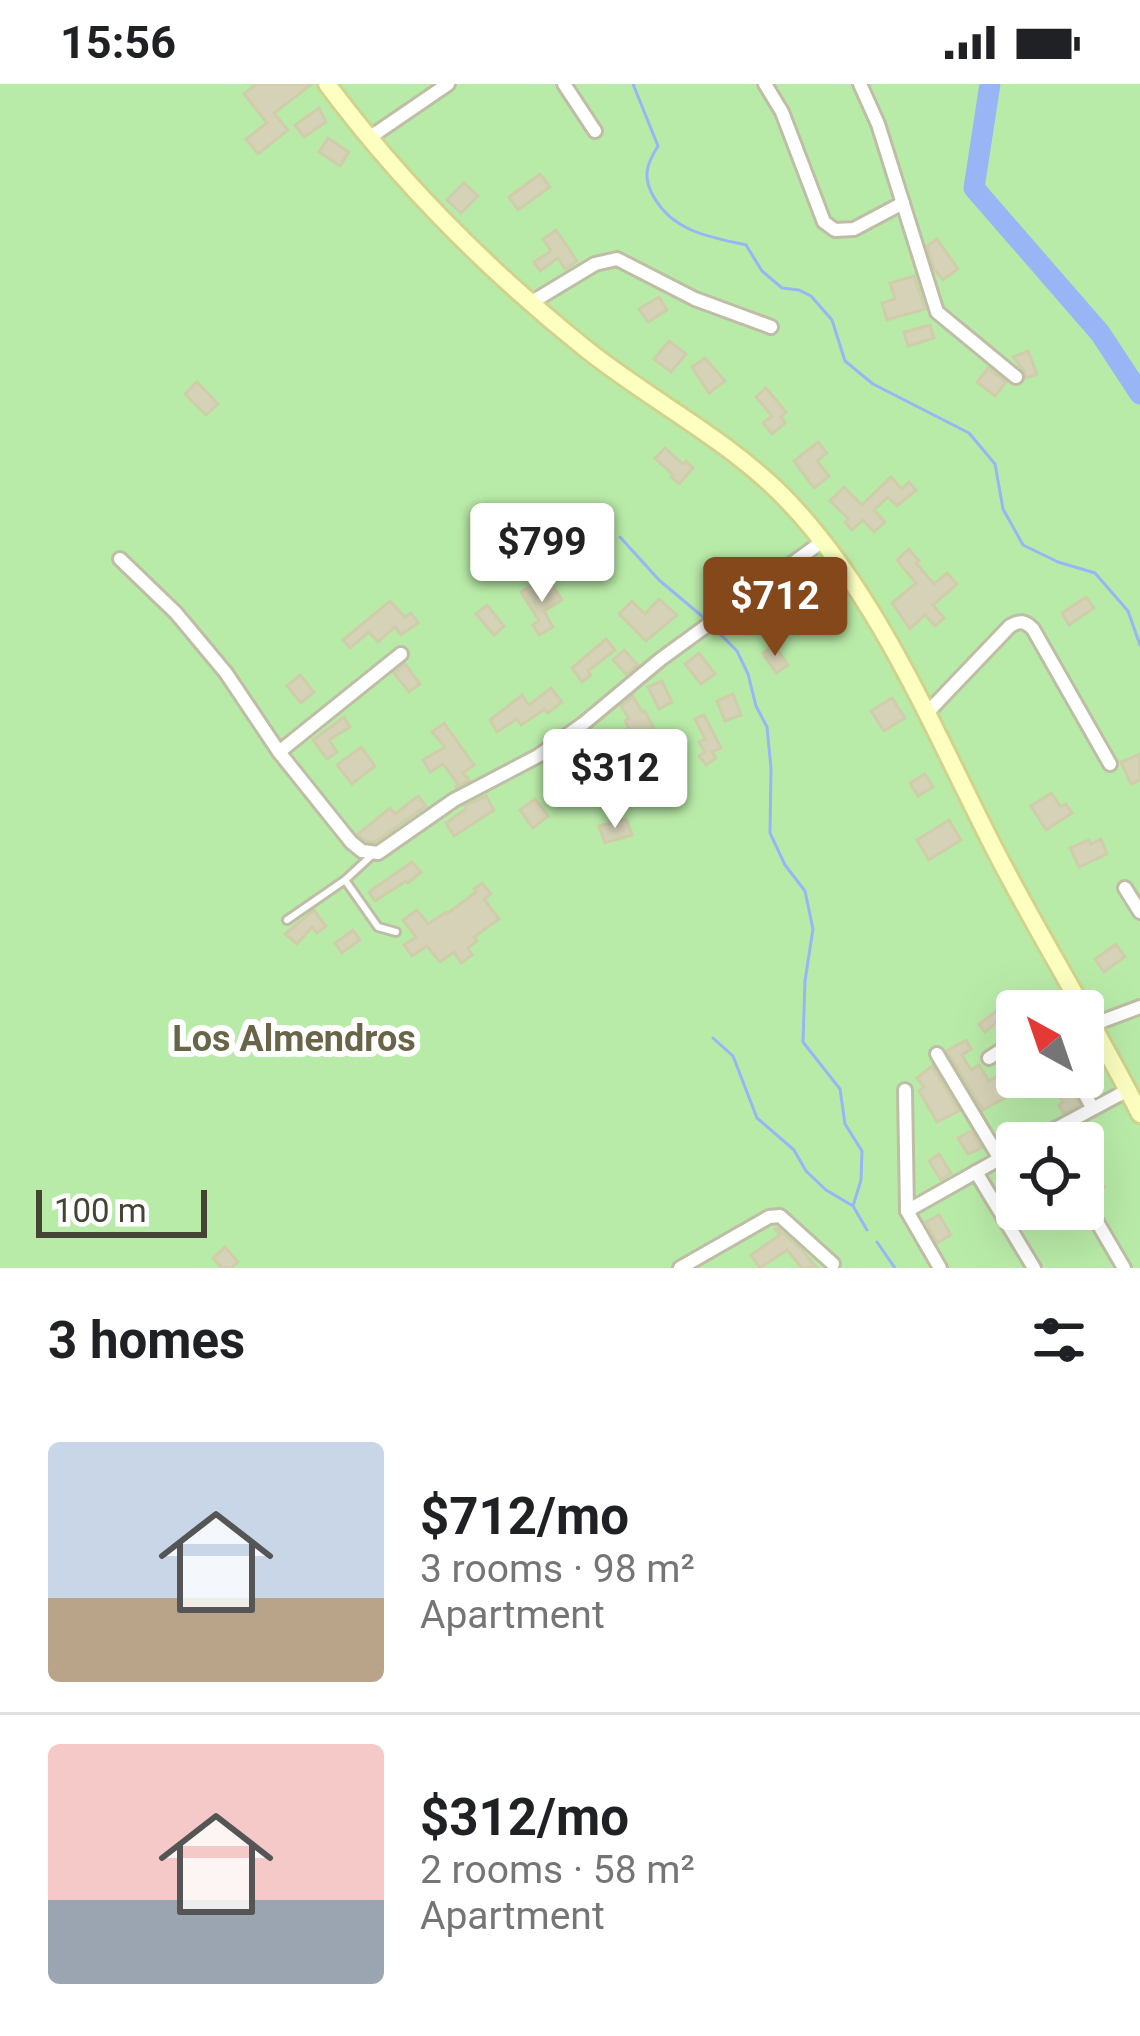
<!DOCTYPE html>
<html lang="en">
<head>
<meta charset="utf-8">
<style>
	:root { --surface:#fff; --page:#f2f2f2; --text:#202124; --muted:#757577; --line:#e0e0e0; --accent:#84481a }
	body { margin:0; font-family:Roboto,sans-serif; background:var(--page); color:var(--text); height:100vh; display:flex; flex-direction:column; font-size:45px; white-space:nowrap }
	* { box-sizing:border-box; margin:0 }
	p { font-size:39px; color:var(--muted) }
	.icon { flex:none; width:66px; height:66px; fill:none; stroke:currentColor; stroke-width:2; stroke-linecap:round; stroke-linejoin:round }
	.map { position:relative; height:1184px; overflow:hidden }
	.details { display:flex; flex-direction:column; background:var(--surface); flex:1 }
	.details>* { flex:none }
	.needle { width:78px; rotate:320deg }
	.fabs { position:absolute; left:996px; top:906px; display:grid; gap:24px }
	.fabs a { display:grid; place-items:center; width:108px; height:108px; border-radius:12px; background:var(--surface); box-shadow:0 12px 48px #0002; font-size:60px }
	.scale { position:absolute; left:36px; bottom:30px; width:171px; box-sizing:border-box; padding-left:12px; border:6px solid #454333; border-top:0; font-size:33px; line-height:42px; white-space:nowrap; color:#454333; -webkit-text-stroke:9px #fff; paint-order:stroke }
	.price { position:absolute; translate:-50% -102px; padding:0 27px; border-radius:12px; background:#fff; color:#222; font-size:39px; line-height:78px; filter:drop-shadow(0 3px 6px #0008) }
	.price::after { content:''; position:absolute; left:50%; top:72px; width:36px; height:27px; margin-left:-18px; background:inherit; clip-path:polygon(0 0,100% 0,50% 100%) }
	.price.selected { background:var(--accent); color:#fff }
	ul { padding:0; list-style:none }
	li { display:flex; align-items:center; gap:36px; height:300px; padding:0 48px }
	li+li { border-top:3px solid var(--line) }
	li span { display:grid; place-items:center; flex:none; width:336px; height:240px; border-radius:12px; color:#555 }
	li>.icon { margin-inline-start:auto }
	span .icon { width:144px; height:144px; fill:#fffc; stroke-width:1 }
	li b { font-size:51px }
	h2 { display:flex; justify-content:space-between; align-items:center; height:144px; padding:0 48px; font-size:51px }
	.status { display:flex; justify-content:space-between; align-items:center; height:84px; padding:0 60px; background:var(--surface); direction:ltr }
	.status svg { height:33px; fill:currentColor }
	.map>svg:first-child { display:block }
	.green { fill:#b9eba8; fill-rule:evenodd }
	.lines { fill:none; stroke-linecap:round; stroke-linejoin:round }
	.stream { stroke:#99b5f5; stroke-width:3 }
	.river { stroke:#99b5f5; stroke-width:21 }
	.building { fill:#d5d2b7; stroke:#d0cdaa; stroke-width:3 }
	.lane-casing { stroke:#bfbda5; stroke-width:12 }
	.street-casing { stroke:#bfbda5; stroke-width:18 }
	.secondary-casing { stroke:#d0d38c; stroke-width:22 }
	.lane { stroke:#fff; stroke-width:6 }
	.street { stroke:#fff; stroke-width:12 }
	.secondary { stroke:#fcffc0; stroke-width:16 }
	.labels { text-anchor:middle; stroke-width:12; stroke-linejoin:round; paint-order:stroke }
	.quarter-label { font-size:36px; font-weight:bold; fill:#686549; stroke:#fff }
</style>
</head>
<body>
<div class="status"><b>15:56</b><svg viewBox="0 0 49 12"><path d="M0 12V9h3v3zM5 12V6h3v6zM10 12V3h3v9zM15 12V0h3v12zM26 1h20v11H26zM47 4h2v5h-2z"/></svg></div>
<div class="map">
<svg width="1140" height="1184" viewBox="0 0 1140 1184">
	<rect width="100%" height="100%" fill="#f3f3e2"/>
	<path class="green" d="M0,0H1140V1184H0ZM1017,927H1083V993H1017ZM1017,1059H1083V1125H1017Z"/>
	<g class="lines">
		<g class="stream">
			<path d="M633,0L658,62C646,81 642,94 655,115C675,148 710,153 746,161L762,187L782,204L799,206L811,212L832,236L845,277L873,300L969,349L995,380L1003,425L1023,461L1058,478L1095,489L1128,527L1140,561"/>
			<polyline points="620,453 659,496 703,533"/>
			<polyline points="716,546 737,567 748,590 756,622 767,643 771,684 770,749 785,781 805,807 813,845 805,897 803,958 840,1005 845,1040 862,1067 861,1096 853,1122"/>
			<polyline points="713,954 733,972 757,1034 794,1066 806,1087 826,1106 853,1122 867,1146"/>
			<polyline points="877,1158 895,1184"/>
		</g>
		<polyline class="river" points="990,0 974,104 1100,249 1140,310"/>
	</g>
	<g class="building">
		<polygon points="256,0 312,0 274,29 288,46 258,70 246,55 267,39 244,10"/>
		<polygon points="319,24 326,38 304,53 295,41"/>
		<polygon points="328,54 349,68 340,82 319,68"/>
		<polygon points="540,90 550,103 518,126 509,113"/>
		<polygon points="464,99 478,112 461,129 447,116"/>
		<polygon points="556,146 577,177 565,185 558,174 540,187 534,178 551,167 543,155"/>
		<polygon points="937,155 958,185 943,196 934,185 927,162"/>
		<polygon points="914,192 925,225 887,236 882,219 895,215 890,199"/>
		<polygon points="659,213 667,226 648,238 639,225"/>
		<polygon points="930,241 934,254 908,262 904,248"/>
		<polygon points="669,257 686,270 671,288 654,275"/>
		<polygon points="1028,267 1037,290 1026,294 1025,288 1013,273"/>
		<polygon points="705,274 725,297 709,309 692,283"/>
		<polygon points="988,284 1006,298 995,312 977,298"/>
		<polygon points="197,298 218,320 206,331 185,310"/>
		<polygon points="766,304 786,328 781,333 785,339 772,350 763,339 772,332 756,313"/>
		<polygon points="818,358 827,369 817,377 829,392 814,404 794,377"/>
		<polygon points="665,364 683,380 686,377 693,384 679,400 671,393 673,391 655,374"/>
		<polygon points="891,393 902,405 909,398 916,406 897,422 888,413 874,426 885,438 874,448 863,436 852,446 845,438 849,435 830,417 844,403 862,421"/>
		<polygon points="909,465 919,477 916,479 934,500 947,489 957,500 933,521 944,534 935,542 925,531 910,545 892,519 916,499 897,476"/>
		<polygon points="808,481 827,504 807,520 795,504 744,541 737,532"/>
		<polygon points="534,500 539,508 552,500 562,516 544,527 553,543 539,551 533,541 539,537 521,508"/>
		<polygon points="1086,513 1094,524 1069,541 1062,529"/>
		<polygon points="659,515 677,531 646,557 619,530 632,517 645,530"/>
		<polygon points="390,517 405,533 411,529 418,539 401,551 395,543 378,558 369,548 350,564 343,556"/>
		<polygon points="487,521 504,542 494,551 476,530"/>
		<polygon points="606,555 615,566 588,587 591,591 582,598 572,584"/>
		<polygon points="774,561 788,581 776,589 763,569"/>
		<polygon points="624,566 638,581 626,590 613,576"/>
		<polygon points="699,569 715,590 701,600 685,580"/>
		<polygon points="405,580 420,600 409,608 394,589"/>
		<polygon points="300,591 314,608 301,619 287,602"/>
		<polygon points="662,597 672,618 659,625 648,603"/>
		<polygon points="551,604 562,618 548,629 545,625 521,641 517,635 497,648 490,636 522,611 529,621"/>
		<polygon points="733,610 741,631 725,637 717,617"/>
		<polygon points="633,612 642,628 645,627 656,649 652,651 666,683 652,691 625,637 629,635 621,622"/>
		<polygon points="892,614 905,634 884,647 871,627"/>
		<polygon points="704,631 721,664 712,668 716,674 706,681 699,672 705,668 699,658 705,655 695,635"/>
		<polygon points="344,633 350,643 329,656 337,668 327,675 313,656"/>
		<polygon points="444,639 474,681 463,689 469,696 455,704 458,700 443,680 430,688 423,676 445,663 432,648"/>
		<polygon points="361,663 375,682 352,700 337,681"/>
		<polygon points="585,667 593,683 569,697 564,688 572,683 568,677"/>
		<polygon points="1140,670 1140,696 1131,700 1121,678"/>
		<polygon points="925,690 933,703 918,712 910,699"/>
		<polygon points="1051,709 1061,723 1066,720 1072,729 1046,746 1031,722"/>
		<polygon points="418,712 426,722 375,758 366,757 358,750 390,724 395,730"/>
		<polygon points="486,712 494,726 454,752 446,739 466,725 465,722"/>
		<polygon points="535,715 548,732 533,744 520,726"/>
		<polygon points="626,735 632,751 605,759 599,742"/>
		<polygon points="949,736 961,756 929,776 917,756"/>
		<polygon points="1101,755 1107,770 1079,783 1070,764 1089,756 1091,760"/>
		<polygon points="412,778 421,788 408,799 406,797 375,817 369,808"/>
		<polygon points="482,799 491,810 484,815 499,835 474,853 477,857 468,864 472,871 461,879 454,868 440,878 427,862 412,872 404,861 416,853 403,836 417,826 428,840 446,828 447,830 476,808 474,805"/>
		<polygon points="314,826 326,842 317,849 312,843 297,860 285,850"/>
		<polygon points="353,846 360,856 342,869 335,859"/>
		<polygon points="1116,860 1125,873 1104,888 1095,875"/>
		<polygon points="1002,923 1012,938 1004,944 999,937 985,948 979,940"/>
		<polygon points="966,956 971,965 962,971 971,986 979,981 989,997 1001,990 1012,1010 983,1026 947,967"/>
		<polygon points="932,982 959,1027 937,1038 919,1007 924,1003 917,994"/>
		<polygon points="1065,996 1079,1021 1063,1029 1059,1021 1063,1018 1054,1002"/>
		<polygon points="971,1047 981,1064 968,1070 958,1054"/>
		<polygon points="939,1070 951,1089 941,1096 929,1077"/>
		<polygon points="1083,1071 1104,1103 1093,1110 1083,1102"/>
		<polygon points="939,1131 951,1151 937,1159 926,1138"/>
		<polygon points="777,1144 803,1167 817,1184 802,1184 787,1166 760,1184 751,1171 780,1151 775,1145"/>
		<polygon points="225,1163 238,1178 231,1184 222,1184 213,1174"/>
	</g>
	<g class="lines">
		<defs>
			<g id="lane">
				<polyline points="371,772 345,796 378,843 396,848"/>
				<polyline points="287,836 345,796"/>
			</g>
			<g id="street">
				<polyline points="564,0 595,47"/>
				<polyline points="765,0 782,28 824,138 835,146 854,145 903,119"/>
				<polyline points="860,0 878,40 937,228 1016,293"/>
				<polyline points="369,54 448,0"/>
				<polyline points="532,218 595,180 617,175 695,215 771,243"/>
				<polyline points="120,475 176,529 226,589 279,668 351,758 362,767 378,769 454,716 538,672 583,640 661,575 823,457"/>
				<path d="M926,630L1010,542C1020,536 1025,537 1033,545L1110,680"/>
				<polyline points="279,668 401,570"/>
				<polyline points="1125,804 1140,828"/>
				<polyline points="1092,941 1140,923"/>
				<polyline points="937,970 1000,1075"/>
				<polyline points="989,974 1017,956"/>
				<polyline points="1075,993 1092,1023"/>
				<polyline points="905,1006 907,1127 940,1184"/>
				<polyline points="1029,1059 1128,1006"/>
				<polyline points="976,1088 1034,1184"/>
				<polyline points="1083,1114 1124,1184"/>
				<polyline points="907,1127 1017,1065"/>
				<polyline points="680,1184 769,1133 780,1132 833,1180"/>
			</g>
			<path id="secondary" d="M327,0C400,98 490,188 586,265C650,316 724,353 782,411C878,508 934,648 996,768C1042,857 1095,941 1140,1030"/>
		</defs>
		<use href="#lane" class="lane-casing"/>
		<use href="#street" class="street-casing"/>
		<use href="#secondary" class="secondary-casing"/>
		<use href="#lane" class="lane"/>
		<use href="#street" class="street"/>
		<use href="#secondary" class="secondary"/>
	</g>
	<g class="labels">
		<g class="quarter-label">
			<text x="294" y="967">Los Almendros</text>
		</g>
	</g>
</svg>
<div class="fabs">
<a><svg class="needle" viewBox="-14 -14 28 28"><path d="M0-13l5 13h-10z" fill="#e53935"/><path d="M0 13l5-13h-10z" fill="#757577"/></svg></a>
<a><svg class="icon" aria-label="locate" viewBox="0 0 24 24"><circle cx="12" cy="12" r="6"/><path d="M12 2v4M12 18v4M2 12h4M18 12h4"/></svg></a>
</div>
<div class="scale">100 m</div>
<b class="price" style="left:542px;top:521px">$799</b>
<b class="price selected" style="left:775px;top:575px">$712</b>
<b class="price" style="left:615px;top:747px">$312</b>
</div>
<section class="details">
<h2>3 homes<svg class="icon" aria-label="filters" viewBox="0 0 24 24"><path d="M4 7h16M4 17h16"/><circle cx="9" cy="7" r="2"/><circle cx="15" cy="17" r="2"/></svg></h2>
<ul>
<li><span style="background:linear-gradient(#c9d6e8 65%,#b9a48a 0)"><svg class="icon" aria-label="home" viewBox="0 0 24 24"><path d="M3 11l9-7 9 7M6 9v11h12V9"/></svg></span><div><b>$712/mo</b><p>3 rooms · 98 m²</p><p>Apartment</p></div></li>
<li><span style="background:linear-gradient(#f6c9c9 65%,#9aa5b1 0)"><svg class="icon" aria-label="home" viewBox="0 0 24 24"><path d="M3 11l9-7 9 7M6 9v11h12V9"/></svg></span><div><b>$312/mo</b><p>2 rooms · 58 m²</p><p>Apartment</p></div></li>
</ul>
</section>
</body>
</html>
